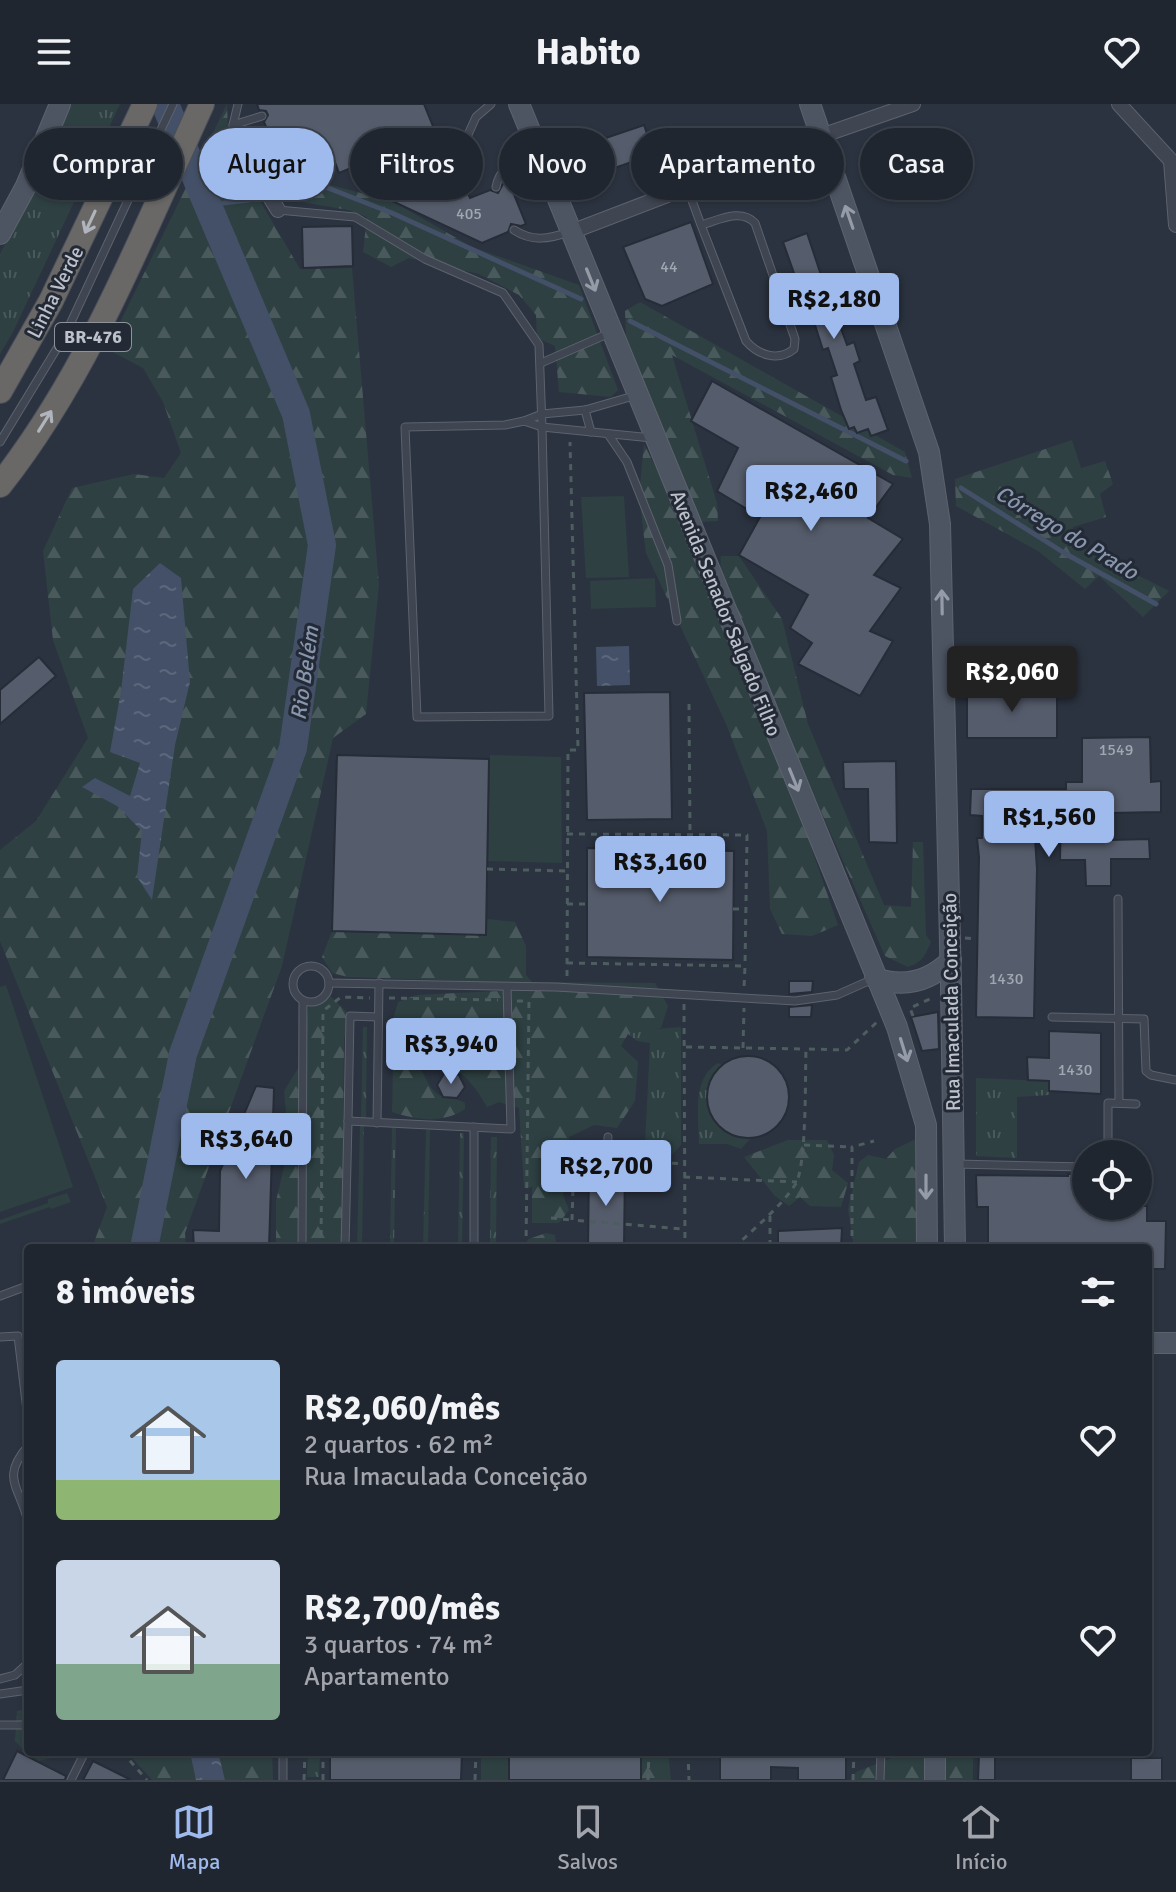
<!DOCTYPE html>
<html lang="pt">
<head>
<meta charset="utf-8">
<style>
	:root { --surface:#202630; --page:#282e38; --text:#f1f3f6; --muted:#a2a5ab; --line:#3d434c; --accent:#9fbaec }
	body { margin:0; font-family:Signika,sans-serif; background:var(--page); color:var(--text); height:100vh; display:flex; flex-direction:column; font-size:30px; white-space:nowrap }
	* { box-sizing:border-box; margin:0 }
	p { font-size:26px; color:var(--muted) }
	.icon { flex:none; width:44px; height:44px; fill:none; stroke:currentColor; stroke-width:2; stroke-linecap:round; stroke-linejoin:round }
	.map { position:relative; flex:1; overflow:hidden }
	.sheet { position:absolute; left:24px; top:1140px; width:1128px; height:512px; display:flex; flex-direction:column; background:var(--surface); border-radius:8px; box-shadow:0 2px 6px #0004,0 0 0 2px var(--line) }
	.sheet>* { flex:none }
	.hud { position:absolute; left:24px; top:24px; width:1128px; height:72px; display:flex; gap:16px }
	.fabs { position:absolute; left:1072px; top:1036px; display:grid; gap:16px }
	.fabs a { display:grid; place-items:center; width:80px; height:80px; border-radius:50%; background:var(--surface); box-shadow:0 2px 6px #0004,0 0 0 2px var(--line); font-size:40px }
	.price { position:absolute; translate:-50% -68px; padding:0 18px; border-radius:8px; background:var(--accent); color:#111; font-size:26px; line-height:52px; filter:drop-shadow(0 2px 4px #0008) }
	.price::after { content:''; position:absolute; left:50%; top:48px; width:24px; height:18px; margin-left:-12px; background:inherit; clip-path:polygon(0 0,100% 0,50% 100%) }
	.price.current { background:#222; color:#fff }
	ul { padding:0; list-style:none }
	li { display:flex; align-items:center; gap:24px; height:200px; padding:0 32px }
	li span { display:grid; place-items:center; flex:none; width:224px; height:160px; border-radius:8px; color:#555 }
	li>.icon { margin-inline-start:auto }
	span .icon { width:96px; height:96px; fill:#fffc; stroke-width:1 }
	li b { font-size:34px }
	h2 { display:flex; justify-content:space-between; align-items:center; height:96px; padding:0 32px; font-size:34px }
	.tag { padding:0 28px; border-radius:36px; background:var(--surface); box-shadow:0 2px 6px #0004,0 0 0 2px var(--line); font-size:28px; line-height:72px }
	.tag.current { background:var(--accent); color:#111 }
	header { display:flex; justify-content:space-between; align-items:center; height:104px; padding:0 32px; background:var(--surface); font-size:36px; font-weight:800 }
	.tab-bar { display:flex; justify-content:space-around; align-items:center; height:112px; border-top:2px solid var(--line); background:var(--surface); font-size:22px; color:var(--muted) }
	.tab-bar a { display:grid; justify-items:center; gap:4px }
	.tab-bar .current { color:var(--accent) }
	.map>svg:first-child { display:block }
	.grass { fill:url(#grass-tufts) }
	.forest { fill:url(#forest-firs) }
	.park { fill:#2e4042 }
	.water { fill:url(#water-ripples) }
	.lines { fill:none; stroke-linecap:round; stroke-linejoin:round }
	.stream { stroke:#435067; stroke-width:5 }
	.river { stroke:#435067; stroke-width:28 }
	.building { fill:#555c6b; stroke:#262c38; stroke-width:2 }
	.service-casing { stroke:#5d636e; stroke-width:9 }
	.minor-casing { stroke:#5d636e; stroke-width:16 }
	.secondary-casing { stroke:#5d636e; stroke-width:22 }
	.trunk-casing { stroke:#4a505b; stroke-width:26 }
	.path { stroke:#4d5d60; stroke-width:3; stroke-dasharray:6 6; stroke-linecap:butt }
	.service { stroke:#3f4551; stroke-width:7 }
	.minor { stroke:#3f4551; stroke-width:14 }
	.secondary { stroke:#4d5563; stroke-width:20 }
	.trunk { stroke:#696866; stroke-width:24 }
	.oneway { stroke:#959ba7 }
	.oneway2 { stroke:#b0b4bc }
	.labels { text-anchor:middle; stroke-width:6; stroke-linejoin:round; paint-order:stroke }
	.number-label { font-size:16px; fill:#a2a8b3 }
	.shield { fill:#232a36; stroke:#8e949e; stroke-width:2 }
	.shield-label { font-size:18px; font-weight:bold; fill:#bcc1cb }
	.street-label { font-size:20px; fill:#bcc1cb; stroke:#232a36 }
	.water-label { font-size:22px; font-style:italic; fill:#8796ad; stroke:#232a36 }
</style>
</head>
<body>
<header><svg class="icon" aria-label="menu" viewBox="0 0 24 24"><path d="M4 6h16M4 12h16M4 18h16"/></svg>Habito<svg class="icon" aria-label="heart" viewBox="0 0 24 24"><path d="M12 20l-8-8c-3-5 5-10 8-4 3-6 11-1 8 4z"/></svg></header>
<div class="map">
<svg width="1176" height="1676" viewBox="0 0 1176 1676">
	<defs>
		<pattern id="grass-tufts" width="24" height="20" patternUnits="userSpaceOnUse" patternTransform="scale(2)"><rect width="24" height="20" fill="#2e4042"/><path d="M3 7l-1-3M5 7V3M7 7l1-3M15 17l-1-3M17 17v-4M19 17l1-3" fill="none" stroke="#4a5a5c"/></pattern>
		<pattern id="forest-firs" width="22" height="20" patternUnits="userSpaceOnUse" patternTransform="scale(2)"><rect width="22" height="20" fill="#2e4042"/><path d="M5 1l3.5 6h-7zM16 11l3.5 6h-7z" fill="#4a5a5c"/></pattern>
		<pattern id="water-ripples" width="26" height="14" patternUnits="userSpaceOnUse" patternTransform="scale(2)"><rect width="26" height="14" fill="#435067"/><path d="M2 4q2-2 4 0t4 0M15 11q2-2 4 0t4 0" fill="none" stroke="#5c677b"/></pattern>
	</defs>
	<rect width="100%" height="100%" fill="#2b3340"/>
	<g class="grass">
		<polygon points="69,0 120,0 13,228 0,250 0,150 53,44"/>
		<polygon points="363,923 367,923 366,1014 361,1013"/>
		<polygon points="681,923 681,1041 668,1055 645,1040 650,939 637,937 628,930 644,926"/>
		<path d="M718,959L722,961C694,993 708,1031 751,1034L741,1045L727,1040H699C699,1012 691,975 718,959Z"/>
		<polygon points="976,974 1049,977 1049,991 1017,993 1017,1054 976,1052"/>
		<polygon points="360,1022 364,1022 362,1144 357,1144"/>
		<polygon points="392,1024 396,1024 394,1144 390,1144"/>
		<polygon points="426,1026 430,1026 428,1144 423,1144"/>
		<polygon points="460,1029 464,1029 462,1144 458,1144"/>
		<polygon points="491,1033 497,1033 496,1144 490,1144"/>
		<polygon points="308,1648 320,1648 319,1673 307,1673"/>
	</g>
	<g class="forest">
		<polygon points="227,0 228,26 253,85 300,165 352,164 379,481 366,610 333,634 282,862 185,1129 186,1144 92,1144 107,1103 0,837 0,746 36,717 88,634 53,536 43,447 72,384 134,370 164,374 181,349 163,298 143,264 107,245"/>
		<polygon points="268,65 392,97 472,143 579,181 618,286 611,293 559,288 555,242 537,234 536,211 519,191 479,170 409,154 391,163 363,148 367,113 348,106 284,95"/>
		<polygon points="640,198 905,348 912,374 893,371 672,251 717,399 718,417 700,418 626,233 625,207"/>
		<polygon points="1072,336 1081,364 1105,357 1113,380 1100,390 1106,413 1073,423 1074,439 1169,487 1143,513 1099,472 1085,485 1038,447 956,402 955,375"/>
		<polygon points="644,340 669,390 710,487 800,711 838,821 812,832 782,830 770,805 767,727 727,622 646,449 639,392"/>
		<path d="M721,452H739L782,515L808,620L884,801L911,803L913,738H923L926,831L931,838C925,851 923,858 908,863L885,852L777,608L720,469Z"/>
		<path d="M487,815L515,818L526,842V871L532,878L655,879L668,902L661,924L628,930L621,942L638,958L635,997L617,1024L594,1021L569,1033L570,1063L563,1091L569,1106L559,1119H532V1083L524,1084L519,1004L499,998L487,1003C478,985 456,958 434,956C428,956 420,959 414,959L398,950L393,916L398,898L416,891L499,887L495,878L348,873L332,869L322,853L332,827L486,831Z"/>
		<polygon points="329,891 348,909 344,937 342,1144 276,1144 276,1097 289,1042 284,987 299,963 309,901"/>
		<path d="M393,960L422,967C427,977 432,990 444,993C452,996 457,994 465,999V1005C443,1020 416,1016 392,1008Z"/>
		<polygon points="916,1035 919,1094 917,1144 854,1144 848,1105 859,1058 868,1051 886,1055 895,1045"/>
		<polygon points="788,1036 827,1036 834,1051 832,1066 848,1079 841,1103 810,1102 800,1093 789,1102 775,1092 744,1053"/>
		<polygon points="546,1129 555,1131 557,1144 524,1144 523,1141 529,1135"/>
		<polygon points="28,1604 28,1648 75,1648 35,1658 15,1637 17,1607"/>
		<polygon points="127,1648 272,1648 273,1676 152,1676"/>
		<rect x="481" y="1648" width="28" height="28"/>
		<polygon points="641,1648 668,1648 671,1676 641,1676"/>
		<polygon points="907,1648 973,1648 973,1676 852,1676 856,1668"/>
	</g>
	<g class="park">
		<polygon points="624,392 629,473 586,474 581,393"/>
		<polygon points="655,474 656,503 591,505 590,477"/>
		<polygon points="490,651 561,653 562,759 488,757"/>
		<polygon points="6,881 73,1083 0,1108 0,883"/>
		<polygon points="67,1089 71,1098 51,1105 50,1103 0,1120 0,1116 48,1099 48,1095"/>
	</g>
	<g class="water">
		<polygon points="160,459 181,474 190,578 175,641 152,796 137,773 142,727 117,702 82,683 95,674 130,692 140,659 110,648 121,587 133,485"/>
		<polygon points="629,542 630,581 597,582 596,543"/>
		<polygon points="190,1648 218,1648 225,1676 196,1676"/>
	</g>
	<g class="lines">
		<g class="stream">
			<polyline points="206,101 249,96 286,83 311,81 328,84 392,109 581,195"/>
			<polyline points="630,217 906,357"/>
			<polyline points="961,384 1066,450 1156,500"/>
		</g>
		<polyline class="river" points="144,1144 183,950 293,644 322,441 296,310 165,0"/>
	</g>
	<g class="building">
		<polygon points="257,0 424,0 454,74 460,72 470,94 490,86 498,89 503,80 509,78 526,120 521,122 511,120 508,128 482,139 392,97 418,88 400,44 339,69 333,53 311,61 301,35 260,52 251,32 267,25 264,18 268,11 266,7 259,6"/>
		<polygon points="644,21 654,50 598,70 588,40"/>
		<polygon points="691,118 713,180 662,202 645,195 623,143"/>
		<polygon points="352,122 353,162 303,164 302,123"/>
		<polygon points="807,129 837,219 839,219 847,241 854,238 860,257 854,260 866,296 876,293 888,326 871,332 868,325 857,329 854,323 849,325 841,306 831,273 837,271 828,244 823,246 804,187 801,189 783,138"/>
		<polygon points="712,277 893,380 868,414 903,435 874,471 901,484 870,527 893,537 860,592 798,560 812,539 790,524 808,491 739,451 760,413 717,387 738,344 691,317"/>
		<polygon points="39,553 56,572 0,620 0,586"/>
		<rect x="967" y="586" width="90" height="48"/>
		<polygon points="670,588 672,715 587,716 584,589"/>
		<polygon points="1150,633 1151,678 1161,677 1161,708 1111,709 1111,736 1149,735 1150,755 1111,755 1111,782 1086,782 1085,756 1060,756 1061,709 1026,711 1026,734 1035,734 1037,765 1034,914 976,913 979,753 977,734 982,734 982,712 970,711 971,685 1066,685 1066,678 1082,678 1082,634"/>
		<polygon points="337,651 489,655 486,831 332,827"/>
		<polygon points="896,657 897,739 869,738 868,685 844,685 843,658"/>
		<polygon points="587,744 734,747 733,856 587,853"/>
		<polygon points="789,877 813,877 812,888 789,890"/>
		<polygon points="812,901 811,913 789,913 789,903"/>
		<polygon points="938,908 939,945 922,947 911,913"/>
		<polygon points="1049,927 1101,929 1101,990 1049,987 1049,977 1028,976 1027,953 1049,954"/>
		<circle cx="748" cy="993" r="41"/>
		<polygon points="445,968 459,971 465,983 457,994 443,993 437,981"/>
		<polygon points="256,982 274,984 269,1144 194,1144 193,1126 219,1127 220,1067"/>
		<polygon points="589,1065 625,1065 624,1144 588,1144"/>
		<polygon points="1068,1070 1086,1070 1086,1102 1147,1102 1147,1117 1166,1117 1165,1165 1148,1165 1148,1144 988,1144 988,1103 977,1103 976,1071 1068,1072"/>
		<polygon points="842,1124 841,1144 778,1144 778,1127"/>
		<polygon points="17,1647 66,1672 65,1676 3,1676"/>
		<polygon points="330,1648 462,1648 461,1676 330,1676"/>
		<rect x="509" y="1648" width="132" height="28"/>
		<polygon points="720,1648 846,1648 846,1676 798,1676 798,1664 771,1663 771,1676 720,1676"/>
		<polygon points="979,1651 995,1652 995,1676 978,1676"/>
		<rect x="1131" y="1654" width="31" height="22"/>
		<polygon points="93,1657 131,1676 83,1676"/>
	</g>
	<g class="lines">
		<defs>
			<g id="service">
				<polyline points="262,12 233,21 267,88"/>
				<polyline points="233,21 238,0"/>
				<polyline points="461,46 476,13 491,0"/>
				<path d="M496,83C499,64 517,53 533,42"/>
				<path d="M687,83L701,121L746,237C758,251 778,258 794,245L795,235L755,119C741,104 719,116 701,121"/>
				<polyline points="278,106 355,113 425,155 503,189 539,241 542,323 549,612 417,613 405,323 505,321 524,317 542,310 585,306 637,291"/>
				<path d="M514,126C532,138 549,135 569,128"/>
				<polyline points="541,259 612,228"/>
				<polyline points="585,306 591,328"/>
				<polyline points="524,317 542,323 652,334"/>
				<polyline points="608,330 627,358 668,461 677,517"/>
				<polyline points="0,338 65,231 173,0"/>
				<polyline points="1118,795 1119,999"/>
				<circle cx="311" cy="880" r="18"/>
				<polyline points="329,879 556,883 795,897 837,891 873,875"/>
				<polyline points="1052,913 1144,915 1146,967 1151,971 1176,976"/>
				<polyline points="348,1017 350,912 378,913"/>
				<polyline points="377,1019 379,879"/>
				<polyline points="607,1046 608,1033"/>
				<polyline points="1108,1050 1108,999 1136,1000"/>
				<polyline points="956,1060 1086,1063"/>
				<polyline points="302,1144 303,897"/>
				<polyline points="345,1144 348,1017 511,1025 507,883"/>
				<polyline points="474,1144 474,1023"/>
				<polyline points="0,1192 27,1182 28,1186"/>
				<polyline points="0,1233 18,1232 28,1315"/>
				<path d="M28,1342C0,1374 20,1383 28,1418"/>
				<polyline points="0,1575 15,1571 28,1559"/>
				<polyline points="0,1590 28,1586"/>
				<polyline points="0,1621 28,1621"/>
				<polyline points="71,1676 85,1648"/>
				<polyline points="283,1676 283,1648"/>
				<polyline points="880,1676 881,1648"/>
			</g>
			<g id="minor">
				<polyline points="1119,0 1176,62"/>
				<polyline points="1171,57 1176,121"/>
				<polyline points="267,88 278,106"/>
				<polyline points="571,128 821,32 913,0"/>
			</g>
			<g id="secondary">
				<polyline points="519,0 897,923 926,1021 927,1144"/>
				<polyline points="810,0 929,348 940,420 951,880 955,1144"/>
				<polyline points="0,130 26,82 60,0"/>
				<path d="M875,874C904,884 929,878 951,856"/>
				<polyline points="1148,1239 1176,1239"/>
				<polyline points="935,1648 935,1676"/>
			</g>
			<g id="trunk">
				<polyline points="0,287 51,197 145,0"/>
				<path d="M0,381C88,270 143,129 202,0"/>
			</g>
		</defs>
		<use href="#service" class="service-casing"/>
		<use href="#minor" class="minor-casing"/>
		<use href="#secondary" class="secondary-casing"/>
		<use href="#trunk" class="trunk-casing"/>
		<g class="path">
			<polyline points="689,600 690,730"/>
			<polyline points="567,730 747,731 745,862"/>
			<polyline points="487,765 567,767"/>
			<polyline points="567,800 587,800"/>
			<polyline points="733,805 746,805"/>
			<polyline points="965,834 977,835"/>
			<polyline points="567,859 745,862 744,884"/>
			<polyline points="567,872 568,646 578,646 570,338"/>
			<polyline points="389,894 498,896"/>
			<polyline points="517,897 529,897"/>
			<polyline points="684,900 685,1144"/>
			<polyline points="913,912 910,904 932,894"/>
			<polyline points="686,943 806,945"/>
			<polyline points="743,944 744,904"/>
			<polyline points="804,1041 852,1043"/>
			<polyline points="601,1054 574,1053 572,1116 684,1125"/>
			<polyline points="612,1055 684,1060"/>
			<polyline points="684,1073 797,1078"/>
			<polyline points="770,1112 770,1144"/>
			<polyline points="551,1114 572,1116"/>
			<polyline points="321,1144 323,907 341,893 370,894"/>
			<polyline points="526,1144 529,896"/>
			<path d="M734,1144C754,1124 779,1105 795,1081C807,1064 805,971 806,945L847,946L877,918"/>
			<polyline points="852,1144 852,1043 874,1037"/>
			<polyline points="97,1648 124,1650 147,1676"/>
			<polyline points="688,1648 689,1676"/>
			<polyline points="304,1676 305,1648"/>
			<polyline points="323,1676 323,1648"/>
			<polyline points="475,1676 476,1648"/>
			<polyline points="648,1676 649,1648"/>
			<polyline points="853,1676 854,1648"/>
		</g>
		<use href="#service" class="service"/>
		<use href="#minor" class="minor"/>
		<use href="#secondary" class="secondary"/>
		<use href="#trunk" class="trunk"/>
	</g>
	<defs><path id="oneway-shaft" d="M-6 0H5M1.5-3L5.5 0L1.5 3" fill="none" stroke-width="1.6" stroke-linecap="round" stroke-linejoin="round" transform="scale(2)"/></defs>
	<g class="oneway">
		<use href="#oneway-shaft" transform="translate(849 113) rotate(-109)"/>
		<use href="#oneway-shaft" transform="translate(591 176) rotate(68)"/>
		<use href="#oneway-shaft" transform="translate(942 498) rotate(-91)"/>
		<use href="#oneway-shaft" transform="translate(794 676) rotate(68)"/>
		<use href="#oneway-shaft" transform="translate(904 946) rotate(73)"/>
		<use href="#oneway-shaft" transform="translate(926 1083) rotate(90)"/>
	</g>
	<g class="oneway2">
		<use href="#oneway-shaft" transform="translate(90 118) rotate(115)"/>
		<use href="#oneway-shaft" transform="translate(45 317) rotate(-58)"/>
	</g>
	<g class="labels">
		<g class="number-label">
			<text x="469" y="115">405</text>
			<text x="669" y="168">44</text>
			<text x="1116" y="651">1549</text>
			<text x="1006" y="880">1430</text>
			<text x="1075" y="971">1430</text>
		</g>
		<rect class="shield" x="55" y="219" width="76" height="28" rx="6"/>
		<g class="shield-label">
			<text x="93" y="239">BR-476</text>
		</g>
		<g class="street-label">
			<text transform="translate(55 188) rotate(-63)" y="7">Linha Verde</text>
			<text transform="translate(726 509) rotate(68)" y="7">Avenida Senador Salgado Filho</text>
			<text transform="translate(951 898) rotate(-91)" y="7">Rua Imaculada Conceição</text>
		</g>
		<g class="water-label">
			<text transform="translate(1067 428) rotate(31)" y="8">Córrego do Prado</text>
			<text transform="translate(304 569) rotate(-82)" y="8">Rio Belém</text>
		</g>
	</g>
</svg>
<div class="fabs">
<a><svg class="icon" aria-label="locate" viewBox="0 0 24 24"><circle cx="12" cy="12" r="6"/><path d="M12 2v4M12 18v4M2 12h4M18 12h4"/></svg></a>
</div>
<b class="price" style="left:834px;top:237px">R$2,180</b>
<b class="price" style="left:811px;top:429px">R$2,460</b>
<b class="price current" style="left:1012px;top:610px">R$2,060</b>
<b class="price" style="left:1049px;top:755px">R$1,560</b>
<b class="price" style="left:660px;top:800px">R$3,160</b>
<b class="price" style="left:451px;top:982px">R$3,940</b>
<b class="price" style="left:246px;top:1077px">R$3,640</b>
<b class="price" style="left:606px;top:1104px">R$2,700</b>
<div class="hud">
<a class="tag">Comprar</a>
<a class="tag current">Alugar</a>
<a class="tag">Filtros</a>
<a class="tag">Novo</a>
<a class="tag">Apartamento</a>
<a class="tag">Casa</a>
</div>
<section class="sheet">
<h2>8 imóveis<svg class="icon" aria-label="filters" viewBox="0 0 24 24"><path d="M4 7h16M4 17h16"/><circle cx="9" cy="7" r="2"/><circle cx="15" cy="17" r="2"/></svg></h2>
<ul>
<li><span style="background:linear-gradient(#a9c7e8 75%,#8fb573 0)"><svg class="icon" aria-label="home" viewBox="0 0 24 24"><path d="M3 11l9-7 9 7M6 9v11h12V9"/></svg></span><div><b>R$2,060/mês</b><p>2 quartos · 62 m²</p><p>Rua Imaculada Conceição</p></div><svg class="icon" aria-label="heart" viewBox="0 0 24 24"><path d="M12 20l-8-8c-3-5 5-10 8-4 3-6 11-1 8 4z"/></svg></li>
<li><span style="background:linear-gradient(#c9d6e8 65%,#7fa58c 0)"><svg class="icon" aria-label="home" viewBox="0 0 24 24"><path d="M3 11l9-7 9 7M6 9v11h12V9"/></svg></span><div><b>R$2,700/mês</b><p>3 quartos · 74 m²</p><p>Apartamento</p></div><svg class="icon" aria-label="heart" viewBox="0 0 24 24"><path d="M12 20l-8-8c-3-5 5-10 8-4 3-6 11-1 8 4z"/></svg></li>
</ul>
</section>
</div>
<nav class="tab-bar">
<a class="current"><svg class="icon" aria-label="map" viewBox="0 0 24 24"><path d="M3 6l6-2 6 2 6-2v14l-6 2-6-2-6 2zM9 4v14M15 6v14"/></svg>Mapa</a>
<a><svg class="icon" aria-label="saved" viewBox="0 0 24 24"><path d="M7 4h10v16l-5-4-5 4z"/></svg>Salvos</a>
<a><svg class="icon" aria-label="home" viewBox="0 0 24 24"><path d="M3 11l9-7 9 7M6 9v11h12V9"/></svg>Início</a>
</nav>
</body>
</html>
